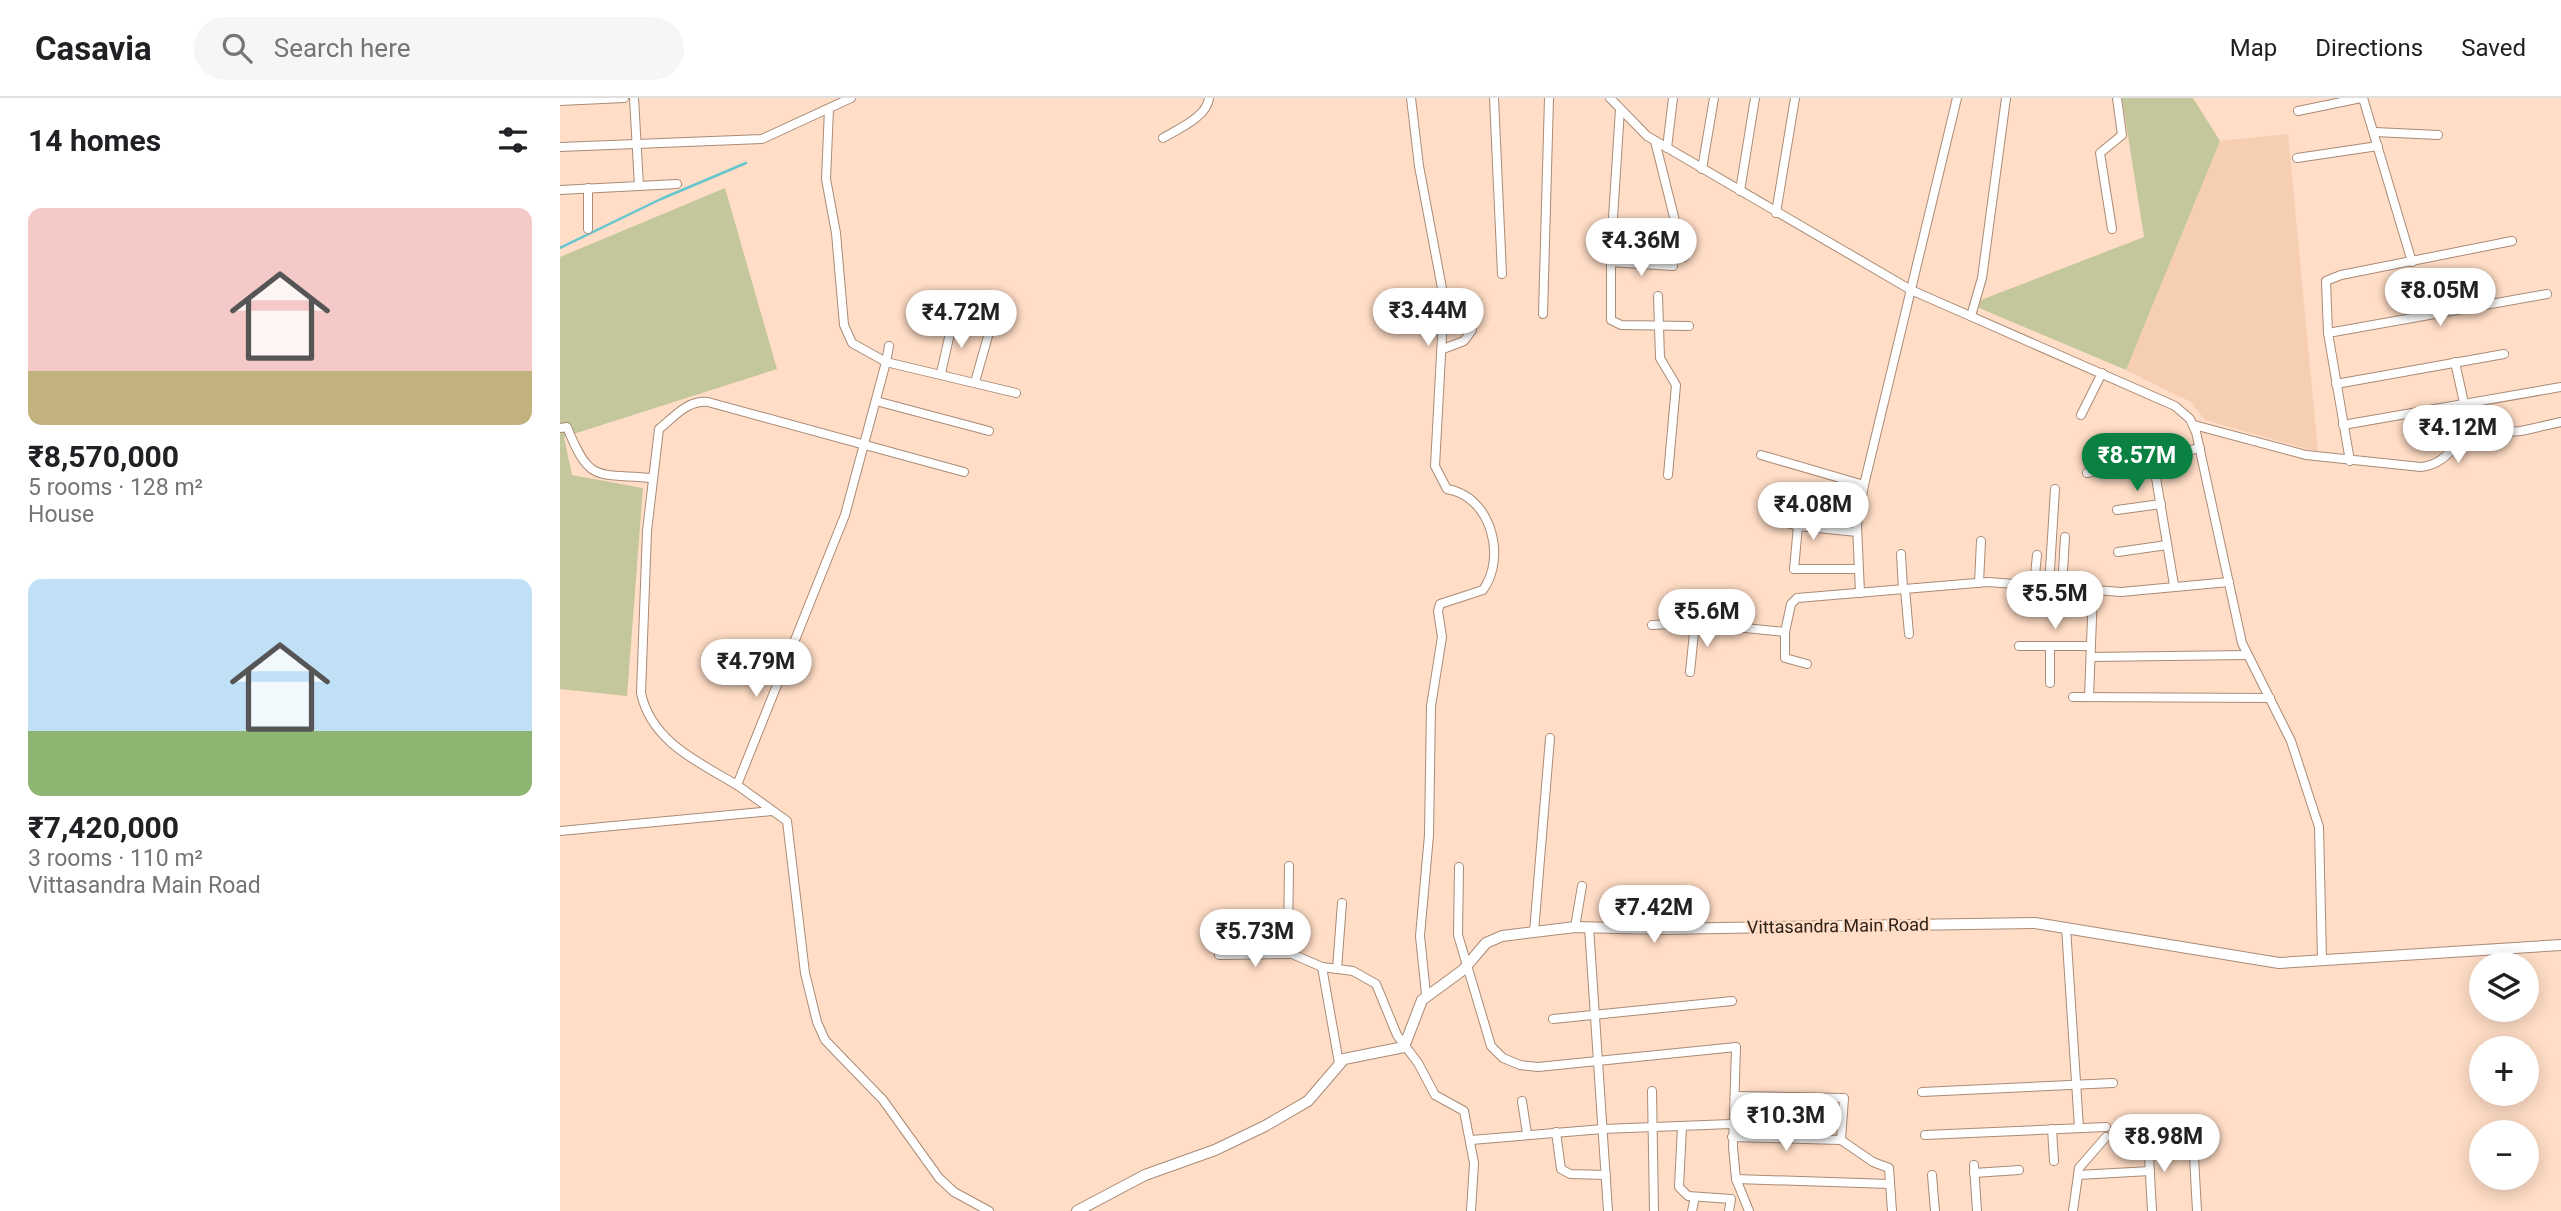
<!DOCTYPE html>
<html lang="en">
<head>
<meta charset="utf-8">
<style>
	:root { --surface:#fff; --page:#f6f6f6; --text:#202124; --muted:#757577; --line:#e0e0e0; --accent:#0b8043 }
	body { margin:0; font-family:Roboto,sans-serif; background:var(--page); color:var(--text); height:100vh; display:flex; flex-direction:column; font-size:26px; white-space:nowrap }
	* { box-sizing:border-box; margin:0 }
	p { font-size:23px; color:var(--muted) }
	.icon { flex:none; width:38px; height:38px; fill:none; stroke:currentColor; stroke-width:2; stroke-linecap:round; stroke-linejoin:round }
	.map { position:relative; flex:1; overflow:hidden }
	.side { display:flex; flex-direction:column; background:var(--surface); width:560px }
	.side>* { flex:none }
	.buttons { position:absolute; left:1909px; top:854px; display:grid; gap:14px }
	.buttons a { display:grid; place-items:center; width:70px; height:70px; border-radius:50%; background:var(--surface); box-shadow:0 4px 18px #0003; font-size:35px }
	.price { position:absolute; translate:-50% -60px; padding:0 16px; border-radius:24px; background:#fff; color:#222; font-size:23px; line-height:46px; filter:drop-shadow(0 2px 4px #0008) }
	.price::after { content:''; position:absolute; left:50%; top:42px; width:21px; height:16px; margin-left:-10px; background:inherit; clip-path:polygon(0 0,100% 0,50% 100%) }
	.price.on { background:var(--accent); color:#fff }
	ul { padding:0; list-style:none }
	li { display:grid; align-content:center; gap:14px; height:371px; padding:0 28px }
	li span { display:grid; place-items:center; height:217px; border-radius:14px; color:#555 }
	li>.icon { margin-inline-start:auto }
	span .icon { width:126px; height:126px; fill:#fffc; stroke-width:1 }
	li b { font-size:30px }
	h2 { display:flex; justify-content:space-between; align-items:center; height:84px; padding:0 28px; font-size:30px }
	header { display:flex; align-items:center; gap:42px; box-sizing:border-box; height:98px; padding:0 35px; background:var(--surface); border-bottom:2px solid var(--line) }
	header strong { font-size:33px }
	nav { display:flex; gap:38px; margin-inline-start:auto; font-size:24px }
	.search { width:490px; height:63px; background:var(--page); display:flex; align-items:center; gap:18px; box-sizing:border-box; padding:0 24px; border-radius:38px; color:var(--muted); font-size:26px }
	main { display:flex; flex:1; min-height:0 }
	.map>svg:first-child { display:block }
	.built { fill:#f6ceb2 }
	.green { fill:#c4c79b }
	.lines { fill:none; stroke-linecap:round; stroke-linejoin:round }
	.stream { stroke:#66c5cd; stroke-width:2.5 }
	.street-casing { stroke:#aa8b76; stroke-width:10 }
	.secondary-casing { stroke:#aa8b76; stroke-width:12 }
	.street { stroke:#fff; stroke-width:8 }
	.secondary { stroke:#fff; stroke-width:10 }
	.labels { text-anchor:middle; stroke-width:5; stroke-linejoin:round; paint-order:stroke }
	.street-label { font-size:18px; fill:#2d2118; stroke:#ffddc6 }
</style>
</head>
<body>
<header>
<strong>Casavia</strong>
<div class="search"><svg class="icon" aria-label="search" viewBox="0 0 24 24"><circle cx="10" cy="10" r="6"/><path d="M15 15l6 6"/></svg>Search here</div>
<nav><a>Map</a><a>Directions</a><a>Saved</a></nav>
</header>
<main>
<section class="side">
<h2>14 homes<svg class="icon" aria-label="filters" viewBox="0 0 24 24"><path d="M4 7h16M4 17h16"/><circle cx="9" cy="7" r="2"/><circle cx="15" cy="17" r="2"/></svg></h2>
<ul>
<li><span style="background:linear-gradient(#f6c9c9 75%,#c2b280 0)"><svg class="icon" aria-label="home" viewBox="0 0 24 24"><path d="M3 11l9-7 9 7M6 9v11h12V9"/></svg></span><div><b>₹8,570,000</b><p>5 rooms · 128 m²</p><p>House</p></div></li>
<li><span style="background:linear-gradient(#bfe0f5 70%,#8fb573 0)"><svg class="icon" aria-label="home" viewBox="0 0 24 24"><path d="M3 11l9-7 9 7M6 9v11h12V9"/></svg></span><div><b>₹7,420,000</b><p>3 rooms · 110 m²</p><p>Vittasandra Main Road</p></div></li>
</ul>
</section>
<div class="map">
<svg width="2001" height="1113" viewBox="0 0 2001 1113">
	<rect width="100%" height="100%" fill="#ffddc6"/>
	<polygon class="built" points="1728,36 1758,354 1645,322 1631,304 1566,272 1660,43"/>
	<g class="green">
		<polygon points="1562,0 1633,0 1660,43 1566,272 1419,210 1421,202 1584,139"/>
		<polygon points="165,90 217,271 4,339 12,377 83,390 67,598 0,591 0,159"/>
	</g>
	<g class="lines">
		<polyline class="stream" points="0,150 101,101 186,65"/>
		<defs>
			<g id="street">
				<path d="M851,0L859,68L884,201L875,368L887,391C931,398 947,459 923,492L880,506L878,513L882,539L871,608L869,737L860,838L866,896"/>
				<polyline points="934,0 942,176"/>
				<polyline points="1050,0 1087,38 1351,192 1615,308 1630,321 1636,334 1682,545 1731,643 1759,729 1762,861"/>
				<polyline points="1803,0 1852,164"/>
				<polyline points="0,3 64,0"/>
				<polyline points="269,11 266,81 276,135 284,227 292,245 326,264 285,417 177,687 227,723 245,875 257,924 265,942 323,1002 379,1080 394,1094 429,1113"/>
				<polyline points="1060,11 1051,151 1051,222 1061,227 1129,228"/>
				<polyline points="1738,13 1801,0"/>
				<polyline points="1815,34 1878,37"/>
				<path d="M603,40C618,31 647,19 649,0"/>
				<polyline points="1095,43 1124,159"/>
				<polyline points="0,49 202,41 291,0"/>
				<polyline points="1107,50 1113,0"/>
				<polyline points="1737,60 1818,48"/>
				<polyline points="1142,71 1154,0"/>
				<polyline points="79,88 117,86"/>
				<polyline points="0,92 79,88 74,0"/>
				<polyline points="1180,93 1195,0"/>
				<polyline points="1216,115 1235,0"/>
				<polyline points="28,131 28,90"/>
				<polyline points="1552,131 1540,55 1562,37 1557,0"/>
				<polyline points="1050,164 1113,168"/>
				<polyline points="1098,198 1100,260 1116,287 1108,377"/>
				<polyline points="983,216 989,0"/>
				<polyline points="1411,218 1422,180 1446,0"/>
				<polyline points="1768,235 1987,196"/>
				<polyline points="329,248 326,264 456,295"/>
				<path d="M883,251L904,243L912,232C910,216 896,208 884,200"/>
				<polyline points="1895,264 1904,305"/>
				<polyline points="381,275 393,222"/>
				<polyline points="415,284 432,224"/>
				<polyline points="1776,286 1944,256"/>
				<polyline points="316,303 429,333"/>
				<polyline points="1521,317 1542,275"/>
				<path d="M1634,327L1746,357L1861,369C1882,367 1892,351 1907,337L1961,333L2001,324"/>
				<polyline points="1783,327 2001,289"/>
				<path d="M0,330L7,329C30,386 36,375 92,380"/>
				<polyline points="1201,357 1304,387"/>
				<polyline points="1593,362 1614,487"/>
				<polyline points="1790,363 1768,235 1766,183 1781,177 1952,143"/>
				<polyline points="1527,375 1640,350"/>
				<polyline points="1557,412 1601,406"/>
				<polyline points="1216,422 1238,428 1297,434"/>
				<polyline points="1238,428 1234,471 1298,471"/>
				<polyline points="1558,454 1607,447"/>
				<polyline points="1341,456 1343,491"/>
				<polyline points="1419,485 1421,443"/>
				<polyline points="1474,487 1477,457"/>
				<polyline points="1489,488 1495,391"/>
				<polyline points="1502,490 1505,439"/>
				<polyline points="1345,491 1349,536"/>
				<polyline points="1300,495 1297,427 1304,387 1397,0"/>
				<polyline points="1092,527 1135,525 1225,534 1231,506 1237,500 1428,484 1561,494 1669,484"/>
				<polyline points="1225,534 1225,560 1247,566"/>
				<polyline points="1459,548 1531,548"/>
				<polyline points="1490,548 1490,585"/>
				<polyline points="1531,559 1687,557"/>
				<polyline points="1130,574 1135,525"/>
				<polyline points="1513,599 1710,600"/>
				<polyline points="1529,599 1533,493"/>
				<path d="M177,687C138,664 91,643 81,595L87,433L99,331C114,319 127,302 148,304L404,374"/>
				<polyline points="0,733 212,713"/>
				<polyline points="729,768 728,845 732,856 762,869 779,965"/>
				<polyline points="899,769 898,837 931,948 943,960 960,967 978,969 1176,949 1173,1049 1176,1081 1189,1113"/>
				<polyline points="1015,829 1022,788"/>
				<polyline points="1029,829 1048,1113"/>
				<polyline points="1506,829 1519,1030"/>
				<polyline points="974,834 990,640"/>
				<polyline points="659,857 732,856"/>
				<polyline points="762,869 793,873 816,886 837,937 858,965 875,997 904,1013 914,1065 911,1113"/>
				<polyline points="777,871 782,805"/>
				<polyline points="993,921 1172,903"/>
				<polyline points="1092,993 1094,1113"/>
				<polyline points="1362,994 1553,985"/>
				<polyline points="1176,998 1284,1000 1281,1042"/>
				<polyline points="962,1003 967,1036"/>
				<polyline points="1122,1029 1119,1089 1128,1098 1171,1101 1169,1113"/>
				<polyline points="1492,1031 1494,1063"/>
				<polyline points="996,1034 1001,1071 1010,1076 1046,1077"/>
				<polyline points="1365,1037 1546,1029"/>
				<polyline points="1172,1039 1281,1042 1313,1064 1329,1070 1332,1113"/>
				<polyline points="1588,1041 1592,1113"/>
				<polyline points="1633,1041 1637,1113"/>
				<polyline points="911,1042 1043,1031 1171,1026"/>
				<polyline points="1414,1067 1417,1113"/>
				<polyline points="1414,1075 1459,1072"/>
				<polyline points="1372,1077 1375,1113"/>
				<polyline points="1518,1077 1590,1073"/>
				<polyline points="1176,1081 1330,1086"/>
				<polyline points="1132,1113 1135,1099"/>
				<polyline points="1513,1113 1519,1070 1546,1039"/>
			</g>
			<polyline id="secondary" points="517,1113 585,1077 655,1052 705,1028 748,1003 784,961 844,949 862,902 903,872 926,845 942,838 1015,829 1101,831 1475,825 1719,865 2001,847"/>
		</defs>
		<use href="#street" class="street-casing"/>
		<use href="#secondary" class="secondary-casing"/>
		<use href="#street" class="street"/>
		<use href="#secondary" class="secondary"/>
	</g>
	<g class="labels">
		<g class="street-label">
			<text transform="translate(1278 828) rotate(-1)" y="6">Vittasandra Main Road</text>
		</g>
	</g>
</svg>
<div class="buttons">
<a><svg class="icon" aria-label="layers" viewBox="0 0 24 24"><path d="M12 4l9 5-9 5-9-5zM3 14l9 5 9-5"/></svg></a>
<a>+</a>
<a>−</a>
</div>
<b class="price" style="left:1081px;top:180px">₹4.36M</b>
<b class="price" style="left:1880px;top:230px">₹8.05M</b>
<b class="price" style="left:868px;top:250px">₹3.44M</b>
<b class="price" style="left:401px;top:252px">₹4.72M</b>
<b class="price" style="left:1898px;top:367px">₹4.12M</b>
<b class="price on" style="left:1577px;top:395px">₹8.57M</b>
<b class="price" style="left:1253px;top:444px">₹4.08M</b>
<b class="price" style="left:1495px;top:533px">₹5.5M</b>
<b class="price" style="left:1147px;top:551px">₹5.6M</b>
<b class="price" style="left:196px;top:601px">₹4.79M</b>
<b class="price" style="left:1094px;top:847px">₹7.42M</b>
<b class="price" style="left:695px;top:871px">₹5.73M</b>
<b class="price" style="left:1226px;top:1055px">₹10.3M</b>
<b class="price" style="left:1604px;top:1076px">₹8.98M</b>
</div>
</main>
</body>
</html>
